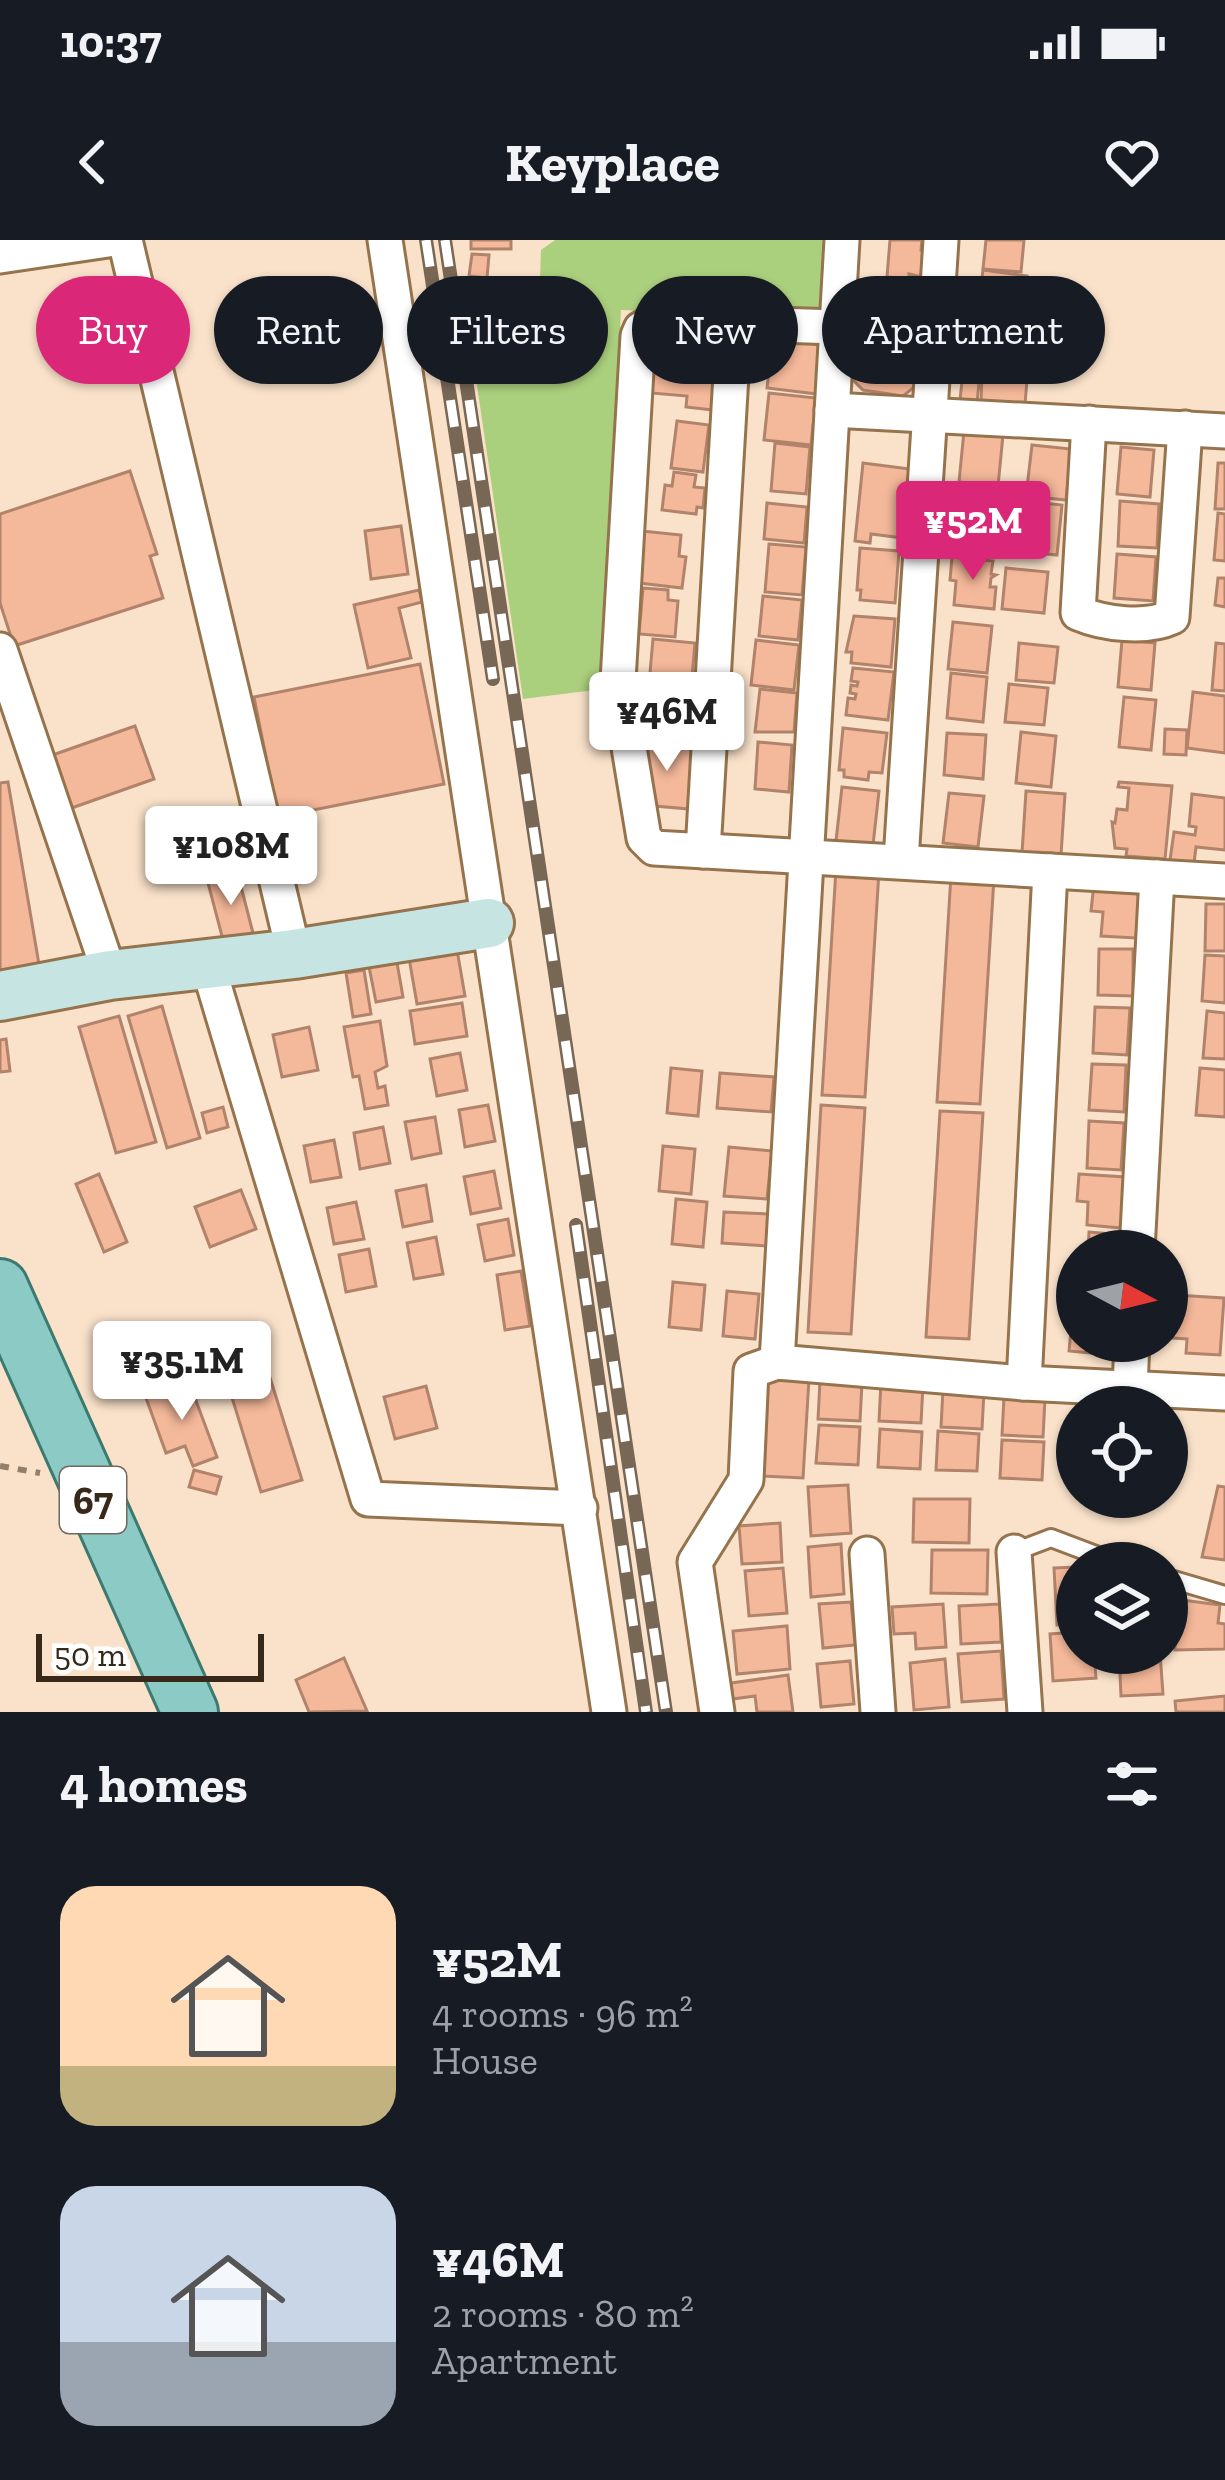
<!DOCTYPE html>
<html lang="en">
<head>
<meta charset="utf-8">
<style>
	:root { --surface:#171b24; --page:#20242c; --text:#f1f3f6; --muted:#9ea1a6; --accent:#db2777 }
	body { margin:0; font-family:"Zilla Slab",serif; background:var(--page); color:var(--text); height:100vh; display:flex; flex-direction:column; font-size:45px; white-space:nowrap }
	* { box-sizing:border-box; margin:0 }
	p { font-size:39px; color:var(--muted) }
	.icon { flex:none; width:66px; height:66px; fill:none; stroke:currentColor; stroke-width:2; stroke-linecap:round; stroke-linejoin:round }
	.map { position:relative; height:1472px; overflow:hidden }
	.sheet { display:flex; flex-direction:column; background:var(--surface); flex:1 }
	.sheet>* { flex:none }
	.banner { position:absolute; left:36px; top:36px; width:1155px; height:108px; display:flex; gap:24px }
	.needle { width:78px; rotate:97deg }
	.fabs { position:absolute; left:1056px; top:990px; display:grid; gap:24px }
	.fabs a { display:grid; place-items:center; width:132px; height:132px; border-radius:50%; background:var(--surface); box-shadow:0 3px 9px #0004; font-size:60px }
	.scale { position:absolute; left:36px; bottom:30px; width:228px; box-sizing:border-box; padding-left:12px; border:6px solid #372819; border-top:0; font-size:33px; line-height:42px; white-space:nowrap; color:#372819; -webkit-text-stroke:9px #fff; paint-order:stroke }
	.price { position:absolute; translate:-50% -102px; padding:0 27px; border-radius:12px; background:#fff; color:#222; font-size:39px; line-height:78px; filter:drop-shadow(0 3px 6px #0008) }
	.price::after { content:''; position:absolute; left:50%; top:72px; width:36px; height:27px; margin-left:-18px; background:inherit; clip-path:polygon(0 0,100% 0,50% 100%) }
	.price.selected { background:var(--accent); color:#fff }
	ul { padding:0; list-style:none }
	li { display:flex; align-items:center; gap:36px; height:300px; padding:0 60px }
	li span { display:grid; place-items:center; flex:none; width:336px; height:240px; border-radius:36px; color:#555 }
	li>.icon { margin-inline-start:auto }
	span .icon { width:144px; height:144px; fill:#fffc; stroke-width:1 }
	li b { font-size:51px }
	h2 { display:flex; justify-content:space-between; align-items:center; height:144px; padding:0 60px; font-size:51px }
	.pill { padding:0 42px; border-radius:54px; background:var(--surface); box-shadow:0 3px 9px #0004; font-size:42px; line-height:108px }
	.pill.selected { background:var(--accent); color:#fff }
	.status { display:flex; justify-content:space-between; align-items:center; height:84px; padding:0 60px; background:var(--surface); direction:ltr }
	.status svg { height:33px; fill:currentColor }
	header { display:flex; justify-content:space-between; align-items:center; height:156px; padding:0 60px; background:var(--surface); font-size:54px; font-weight:800 }
	.map>svg:first-child { display:block }
	.green { fill:#abd07d }
	.building { fill:#f4b89a; stroke:#b2836b; stroke-width:3 }
	.lines { fill:none; stroke-linecap:round; stroke-linejoin:round }
	.lane-casing { stroke:#95734d; stroke-width:22 }
	.street-casing { stroke:#95734d; stroke-width:39 }
	.secondary-casing { stroke:#95734d; stroke-width:54 }
	.primary-casing { stroke:#3c7a6f; stroke-width:60 }
	.path { stroke:#917e6b; stroke-width:6; stroke-dasharray:9 9; stroke-linecap:butt }
	.lane { stroke:#fff; stroke-width:16 }
	.street { stroke:#fff; stroke-width:33 }
	.secondary { stroke:#c5e4e2; stroke-width:48 }
	.primary { stroke:#8bcac5; stroke-width:54 }
	.rail-casing { stroke:#796755; stroke-width:14 }
	.rail { stroke:#fff; stroke-width:9; stroke-dasharray:27; stroke-linecap:butt }
	.labels { text-anchor:middle; stroke-width:10; stroke-linejoin:round; paint-order:stroke }
	.shield { fill:#fff; stroke:#73685e; stroke-width:3 }
	.shield-label { font-size:39px; font-weight:bold; fill:#372819 }
</style>
</head>
<body>
<div class="status"><b>10:37</b><svg viewBox="0 0 49 12"><path d="M0 12V9h3v3zM5 12V6h3v6zM10 12V3h3v9zM15 12V0h3v12zM26 1h20v11H26zM47 4h2v5h-2z"/></svg></div>
<header><svg class="icon" aria-label="back" viewBox="0 0 24 24"><path d="M15 5l-7 7 7 7"/></svg>Keyplace<svg class="icon" aria-label="heart" viewBox="0 0 24 24"><path d="M12 20l-8-8c-3-5 5-10 8-4 3-6 11-1 8 4z"/></svg></header>
<div class="map">
<svg width="1225" height="1472" viewBox="0 0 1225 1472">
	<rect width="100%" height="100%" fill="#fae2ca"/>
	<polygon class="green" points="555,0 827,0 823,72 813,78 621,70 603,449 523,459 468,84 539,69 541,10"/>
	<g class="building">
		<rect x="471" y="0" width="40" height="9"/>
		<polygon points="890,0 922,0 921,10 927,11 925,38 909,34 909,39 887,37"/>
		<polygon points="986,0 1024,0 1021,32 983,29"/>
		<polygon points="472,14 489,15 487,38 469,36"/>
		<polygon points="983,30 1027,36 1023,65 979,60"/>
		<polygon points="854,42 877,44 874,67 852,65"/>
		<polygon points="881,44 924,48 918,99 875,95"/>
		<polygon points="977,69 1023,75 1015,138 959,131 961,112 972,113"/>
		<polygon points="666,94 702,98 700,128 688,127 686,141 696,142 696,134 716,136 713,170 686,167 687,156 651,153 656,99 665,100"/>
		<polygon points="852,95 920,103 917,145 903,156 863,150 850,137"/>
		<polygon points="773,98 823,105 817,154 767,148"/>
		<polygon points="963,132 980,134 977,162 960,160"/>
		<polygon points="982,136 1027,140 1025,164 981,160"/>
		<polygon points="769,153 816,158 811,205 764,200"/>
		<polygon points="677,181 709,185 703,232 671,228"/>
		<polygon points="964,191 1003,195 998,246 959,242"/>
		<polygon points="775,203 810,207 806,254 771,251"/>
		<polygon points="1032,205 1071,209 1066,260 1026,256"/>
		<polygon points="1121,207 1154,210 1150,257 1117,254"/>
		<polygon points="863,223 910,229 903,298 871,294 870,303 855,301"/>
		<polygon points="1218,223 1225,223 1225,269 1215,269"/>
		<polygon points="130,231 157,314 150,316 163,358 14,406 0,363 0,274"/>
		<polygon points="674,232 696,235 694,247 705,248 703,268 697,267 696,274 662,270 665,245 672,246"/>
		<polygon points="961,252 1000,256 995,305 956,301"/>
		<polygon points="1023,261 1062,265 1057,315 1018,311"/>
		<polygon points="1120,261 1159,264 1157,308 1118,306"/>
		<polygon points="767,263 807,267 804,303 764,299"/>
		<polygon points="1218,273 1225,274 1225,321 1214,320"/>
		<polygon points="401,286 408,334 371,339 365,291"/>
		<polygon points="642,291 681,295 679,316 686,317 682,348 630,342"/>
		<polygon points="769,304 806,307 802,355 765,352"/>
		<polygon points="860,308 899,311 895,363 860,360 861,350 857,350"/>
		<polygon points="1117,314 1156,317 1153,361 1114,358"/>
		<polygon points="952,317 993,321 991,334 996,335 991,338 990,347 996,347 994,369 954,365 956,341 950,340"/>
		<polygon points="1006,328 1048,332 1044,373 1002,369"/>
		<polygon points="1218,338 1225,338 1225,367 1215,365"/>
		<polygon points="643,348 668,350 668,360 678,361 675,397 639,394"/>
		<polygon points="419,350 422,362 399,368 411,418 368,428 354,365"/>
		<polygon points="763,356 802,360 798,400 759,396"/>
		<polygon points="854,376 895,379 891,427 851,423 852,412 846,412"/>
		<polygon points="953,382 992,386 987,433 948,429"/>
		<polygon points="653,399 695,403 691,448 649,444"/>
		<polygon points="756,400 799,405 794,450 751,445"/>
		<polygon points="1122,400 1155,403 1151,450 1118,447"/>
		<polygon points="1019,403 1058,407 1054,443 1016,440"/>
		<polygon points="1216,403 1225,404 1225,451 1212,450"/>
		<polygon points="420,424 444,544 278,577 254,457"/>
		<polygon points="853,428 894,432 888,480 846,475 848,458 855,459 856,454 850,453 851,445 857,446 858,442 851,441"/>
		<polygon points="951,433 987,437 983,482 947,478"/>
		<polygon points="1009,444 1048,448 1044,485 1005,482"/>
		<polygon points="651,447 685,450 681,499 646,496"/>
		<polygon points="760,449 797,453 794,492 755,492"/>
		<polygon points="1193,452 1225,456 1225,513 1187,508"/>
		<polygon points="1124,457 1156,460 1151,510 1119,507"/>
		<polygon points="135,486 154,539 66,570 47,517"/>
		<polygon points="843,488 887,493 882,533 869,532 868,540 844,537 844,530 839,530"/>
		<polygon points="1165,489 1187,490 1186,515 1164,514"/>
		<polygon points="1021,492 1056,496 1051,547 1016,543"/>
		<polygon points="947,493 986,495 983,539 944,535"/>
		<polygon points="642,501 693,505 689,569 644,565"/>
		<polygon points="758,502 792,505 789,552 755,549"/>
		<polygon points="8,542 42,742 0,749 0,543"/>
		<polygon points="1119,542 1172,546 1165,619 1126,616 1127,609 1115,608 1112,582 1115,583 1117,569 1127,570 1129,548 1118,547"/>
		<polygon points="842,547 879,551 873,605 836,601"/>
		<polygon points="1026,551 1065,554 1061,615 1022,613"/>
		<polygon points="949,553 984,556 978,607 943,603"/>
		<polygon points="1192,554 1225,558 1225,610 1196,607 1194,623 1170,620 1174,592 1195,595 1196,587 1189,586"/>
		<polygon points="239,578 250,621 207,632 196,589"/>
		<polygon points="836,629 879,631 865,857 822,855"/>
		<polygon points="238,635 253,693 223,700 208,643"/>
		<polygon points="951,635 994,638 980,864 937,862"/>
		<polygon points="1094,644 1140,648 1136,698 1101,696 1103,672 1091,671"/>
		<polygon points="1206,664 1225,664 1225,711 1205,711"/>
		<polygon points="456,704 465,756 417,764 408,712"/>
		<polygon points="1099,709 1133,709 1133,756 1098,755"/>
		<polygon points="1205,715 1225,716 1225,763 1202,761"/>
		<polygon points="396,717 403,757 376,762 368,722"/>
		<polygon points="364,730 371,774 353,777 346,733"/>
		<polygon points="462,763 467,796 415,804 410,771"/>
		<polygon points="162,766 200,898 167,908 128,776"/>
		<polygon points="1095,767 1130,768 1127,815 1093,813"/>
		<polygon points="1207,771 1225,773 1225,819 1203,818"/>
		<polygon points="119,776 156,902 116,913 79,787"/>
		<polygon points="380,781 387,826 375,832 378,848 385,846 388,865 365,869 359,836 353,837 344,787"/>
		<polygon points="309,787 318,830 282,837 273,795"/>
		<polygon points="6,799 10,831 0,832 0,800"/>
		<polygon points="460,813 467,850 437,856 430,819"/>
		<polygon points="1092,824 1126,825 1124,872 1089,870"/>
		<polygon points="671,828 702,831 698,876 667,873"/>
		<polygon points="1200,828 1225,830 1225,877 1196,875"/>
		<polygon points="720,833 774,837 771,872 717,868"/>
		<polygon points="488,865 495,901 465,907 459,870"/>
		<polygon points="821,865 865,868 851,1094 808,1092"/>
		<polygon points="223,867 228,887 207,893 202,873"/>
		<polygon points="940,871 983,873 969,1099 926,1097"/>
		<polygon points="435,877 441,913 412,919 405,882"/>
		<polygon points="1089,881 1124,883 1121,930 1087,928"/>
		<polygon points="383,887 390,923 360,929 354,893"/>
		<polygon points="334,900 341,937 311,942 304,906"/>
		<polygon points="663,906 695,909 691,954 659,951"/>
		<polygon points="729,907 772,911 767,959 724,956"/>
		<polygon points="494,931 501,968 471,974 464,937"/>
		<polygon points="99,934 127,1002 104,1012 76,944"/>
		<polygon points="1079,934 1125,937 1121,988 1087,985 1088,962 1077,961"/>
		<polygon points="426,945 432,981 403,987 396,951"/>
		<polygon points="241,950 256,989 210,1007 195,967"/>
		<polygon points="676,959 707,962 703,1007 672,1004"/>
		<polygon points="356,962 364,999 334,1004 327,968"/>
		<polygon points="724,972 769,974 767,1006 722,1003"/>
		<polygon points="508,979 514,1015 485,1021 478,985"/>
		<polygon points="1089,992 1124,995 1122,1011 1088,1011"/>
		<polygon points="436,997 443,1034 414,1039 407,1003"/>
		<polygon points="369,1009 376,1046 346,1052 339,1015"/>
		<polygon points="521,1031 530,1086 505,1090 497,1035"/>
		<polygon points="673,1042 705,1045 701,1090 669,1087"/>
		<polygon points="1075,1050 1077,1101 1113,1101 1111,1115 1069,1111"/>
		<polygon points="727,1051 759,1054 755,1099 723,1096"/>
		<polygon points="1175,1055 1224,1058 1220,1115 1186,1113 1187,1099 1173,1098"/>
		<polygon points="262,1112 302,1240 261,1252 222,1125"/>
		<polygon points="767,1137 809,1139 803,1238 761,1236"/>
		<polygon points="820,1141 862,1143 860,1181 818,1179"/>
		<polygon points="189,1142 217,1217 193,1226 185,1206 166,1213 146,1158"/>
		<polygon points="881,1142 923,1145 921,1183 879,1181"/>
		<polygon points="426,1146 437,1188 395,1199 384,1157"/>
		<polygon points="943,1149 984,1151 982,1189 941,1187"/>
		<polygon points="1004,1157 1045,1159 1043,1197 1002,1195"/>
		<polygon points="819,1185 860,1187 858,1225 816,1223"/>
		<polygon points="880,1189 922,1192 920,1229 878,1227"/>
		<polygon points="938,1191 979,1194 977,1231 936,1230"/>
		<polygon points="1002,1200 1044,1202 1042,1240 1000,1238"/>
		<polygon points="194,1230 221,1237 216,1254 189,1247"/>
		<polygon points="848,1245 851,1293 811,1296 808,1247"/>
		<polygon points="1218,1246 1225,1247 1225,1320 1202,1317"/>
		<polygon points="914,1259 970,1259 969,1303 913,1302"/>
		<polygon points="780,1283 782,1322 742,1324 739,1286"/>
		<polygon points="841,1304 844,1354 811,1357 808,1307"/>
		<polygon points="932,1310 988,1310 987,1354 931,1353"/>
		<polygon points="1077,1327 1077,1384 1057,1385 1054,1328"/>
		<polygon points="783,1328 787,1373 749,1376 745,1331"/>
		<polygon points="1175,1359 1220,1365 1218,1383 1225,1384 1225,1409 1175,1410"/>
		<polygon points="851,1362 855,1405 823,1408 819,1364"/>
		<polygon points="943,1364 946,1407 916,1409 915,1393 894,1394 892,1367"/>
		<polygon points="1000,1364 1001,1402 961,1404 959,1366"/>
		<polygon points="787,1386 790,1429 737,1434 733,1391"/>
		<polygon points="1077,1392 1077,1413 1094,1413 1096,1438 1053,1441 1050,1394"/>
		<polygon points="1001,1411 1004,1459 962,1462 958,1414"/>
		<polygon points="1119,1413 1160,1413 1163,1454 1121,1456"/>
		<polygon points="344,1418 367,1471 309,1472 296,1440"/>
		<polygon points="945,1419 949,1467 914,1470 910,1423"/>
		<polygon points="850,1421 854,1464 821,1467 817,1424"/>
		<polygon points="788,1435 793,1472 757,1472 755,1456 733,1459 731,1443"/>
		<polygon points="1225,1456 1225,1472 1176,1472 1175,1461"/>
	</g>
	<g class="lines">
		<defs>
			<g id="lane">
				<polyline points="1014,1312 1051,1298 1117,1323"/>
				<polyline points="1167,1338 1225,1355"/>
			</g>
			<g id="street">
				<polyline points="125,0 294,714"/>
				<polyline points="385,0 609,1472"/>
				<polyline points="0,16 108,0"/>
				<polyline points="837,87 655,81 641,89 638,96 618,441 644,598 654,608 1225,641"/>
				<polyline points="832,170 1225,191"/>
				<path d="M1089,183L1078,373C1104,384 1146,389 1172,377L1185,188"/>
				<polyline points="0,410 110,735"/>
				<polyline points="703,611 734,84"/>
				<polyline points="901,620 941,0"/>
				<polyline points="207,722 368,1259 580,1268"/>
				<polyline points="1137,1011 1157,637"/>
				<polyline points="777,1122 842,0"/>
				<polyline points="1024,1143 1050,631"/>
				<polyline points="1130,1148 1132,1101"/>
				<polyline points="1014,1312 1025,1472"/>
				<polyline points="867,1314 878,1472"/>
				<polyline points="717,1472 695,1322 746,1240 751,1131 777,1122 1024,1143 1225,1153"/>
			</g>
			<polyline id="secondary" points="0,756 110,735 294,714 489,683"/>
			<polyline id="primary" points="0,1047 190,1472"/>
		</defs>
		<use href="#lane" class="lane-casing"/>
		<use href="#street" class="street-casing"/>
		<use href="#secondary" class="secondary-casing"/>
		<use href="#primary" class="primary-casing"/>
		<polyline class="path" points="0,1226 40,1233"/>
		<use href="#lane" class="lane"/>
		<use href="#street" class="street"/>
		<use href="#secondary" class="secondary"/>
		<use href="#primary" class="primary"/>
		<defs>
			<g id="rail">
				<polyline points="426,0 493,439"/>
				<polyline points="445,0 666,1472"/>
				<polyline points="576,985 646,1472"/>
			</g>
		</defs>
		<use href="#rail" class="rail-casing"/>
		<use href="#rail" class="rail"/>
	</g>
	<g class="labels">
		<rect class="shield" x="60" y="1227" width="66" height="66" rx="9"/>
		<g class="shield-label">
			<text x="93" y="1274">67</text>
		</g>
	</g>
</svg>
<div class="fabs">
<a><svg class="needle" viewBox="-14 -14 28 28"><path d="M0-13l5 13h-10z" fill="#e53935"/><path d="M0 13l5-13h-10z" fill="#9ea1a6"/></svg></a>
<a><svg class="icon" aria-label="locate" viewBox="0 0 24 24"><circle cx="12" cy="12" r="6"/><path d="M12 2v4M12 18v4M2 12h4M18 12h4"/></svg></a>
<a><svg class="icon" aria-label="layers" viewBox="0 0 24 24"><path d="M12 4l9 5-9 5-9-5zM3 14l9 5 9-5"/></svg></a>
</div>
<div class="scale">50 m</div>
<b class="price selected" style="left:973px;top:343px">¥52M</b>
<b class="price" style="left:667px;top:534px">¥46M</b>
<b class="price" style="left:231px;top:668px">¥108M</b>
<b class="price" style="left:182px;top:1183px">¥35.1M</b>
<div class="banner">
<a class="pill selected">Buy</a>
<a class="pill">Rent</a>
<a class="pill">Filters</a>
<a class="pill">New</a>
<a class="pill">Apartment</a>
</div>
</div>
<section class="sheet">
<h2>4 homes<svg class="icon" aria-label="filters" viewBox="0 0 24 24"><path d="M4 7h16M4 17h16"/><circle cx="9" cy="7" r="2"/><circle cx="15" cy="17" r="2"/></svg></h2>
<ul>
<li><span style="background:linear-gradient(#ffd9b3 75%,#c2b280 0)"><svg class="icon" aria-label="home" viewBox="0 0 24 24"><path d="M3 11l9-7 9 7M6 9v11h12V9"/></svg></span><div><b>¥52M</b><p>4 rooms · 96 m²</p><p>House</p></div></li>
<li><span style="background:linear-gradient(#c9d6e8 65%,#9aa5b1 0)"><svg class="icon" aria-label="home" viewBox="0 0 24 24"><path d="M3 11l9-7 9 7M6 9v11h12V9"/></svg></span><div><b>¥46M</b><p>2 rooms · 80 m²</p><p>Apartment</p></div></li>
</ul>
</section>
</body>
</html>
